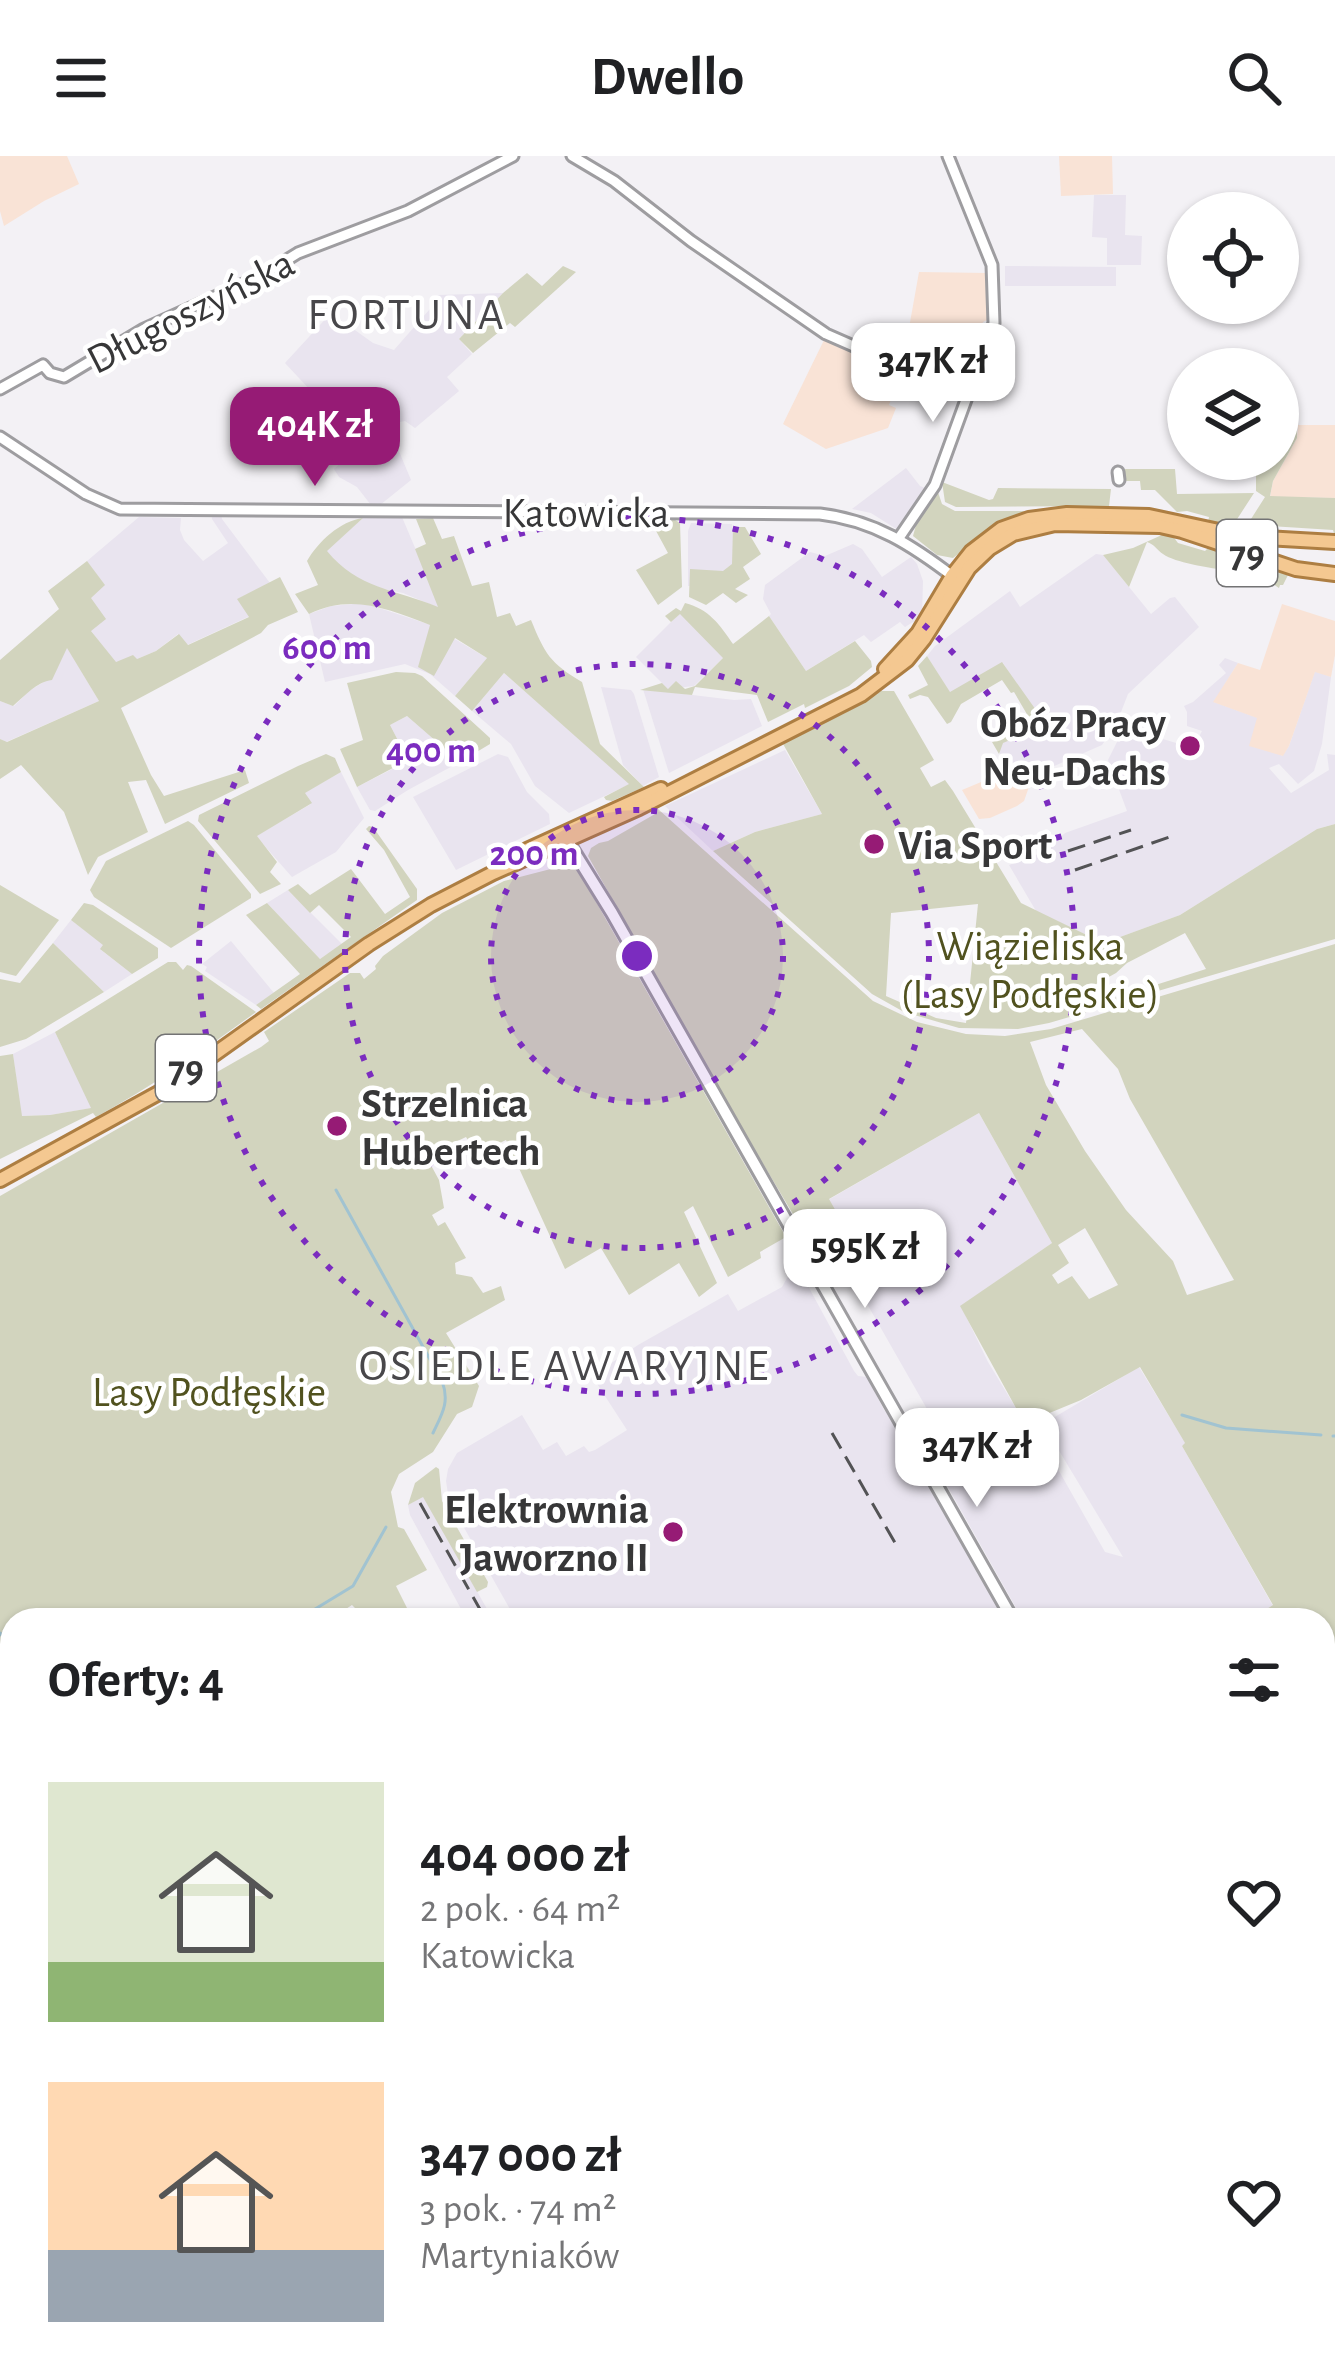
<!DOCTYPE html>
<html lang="pl">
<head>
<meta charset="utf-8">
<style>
	:root { --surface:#fff; --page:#f6f6f6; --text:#202124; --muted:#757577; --accent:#961b75 }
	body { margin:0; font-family:"Alegreya Sans",sans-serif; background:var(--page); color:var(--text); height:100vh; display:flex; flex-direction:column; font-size:45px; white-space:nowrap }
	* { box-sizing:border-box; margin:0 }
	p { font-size:39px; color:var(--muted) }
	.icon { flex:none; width:66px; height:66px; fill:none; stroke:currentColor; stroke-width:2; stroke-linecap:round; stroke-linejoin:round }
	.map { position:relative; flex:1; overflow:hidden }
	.panel { position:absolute; left:0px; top:1452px; width:1335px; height:768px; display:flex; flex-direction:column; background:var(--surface); border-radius:36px 36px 0 0; box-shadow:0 3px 9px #0004 }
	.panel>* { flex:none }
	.tools { position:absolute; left:1167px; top:36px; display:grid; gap:24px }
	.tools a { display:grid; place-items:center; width:132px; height:132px; border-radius:50%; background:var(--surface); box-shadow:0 3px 9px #0004; font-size:60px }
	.price { position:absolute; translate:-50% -102px; padding:0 27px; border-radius:24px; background:#fff; color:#222; font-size:39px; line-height:78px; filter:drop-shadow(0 3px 6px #0008) }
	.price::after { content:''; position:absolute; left:50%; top:72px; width:36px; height:27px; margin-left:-18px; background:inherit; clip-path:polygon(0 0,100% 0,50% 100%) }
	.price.on { background:var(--accent); color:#fff }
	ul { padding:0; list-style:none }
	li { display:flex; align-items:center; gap:36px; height:300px; padding:0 48px }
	li span { display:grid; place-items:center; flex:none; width:336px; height:240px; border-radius:0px; color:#555 }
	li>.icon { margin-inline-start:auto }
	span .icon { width:144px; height:144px; fill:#fffc; stroke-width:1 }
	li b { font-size:51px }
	h2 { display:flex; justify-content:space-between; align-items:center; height:144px; padding:0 48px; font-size:51px }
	header { display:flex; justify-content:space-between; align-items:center; height:156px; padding:0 48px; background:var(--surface); font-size:54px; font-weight:700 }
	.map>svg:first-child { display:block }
	.built { fill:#e9e4ef }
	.education { fill:#f9e3d6 }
	.green { fill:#d2d4be; fill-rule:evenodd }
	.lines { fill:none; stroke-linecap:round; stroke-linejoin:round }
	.stream { stroke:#a1c3d1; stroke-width:3 }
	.tertiary-casing { stroke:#9e9da0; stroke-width:15 }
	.secondary-casing { stroke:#9e9da0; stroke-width:16 }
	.primary-casing { stroke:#ad7e42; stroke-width:18 }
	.tertiary { stroke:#fff; stroke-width:9 }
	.secondary { stroke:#fff; stroke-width:10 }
	.primary { stroke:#f4c891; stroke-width:12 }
	.rail { stroke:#535355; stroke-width:3; stroke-dasharray:18 9; stroke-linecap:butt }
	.ring { fill:none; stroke:#7b2cbf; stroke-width:6; stroke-dasharray:6 12 }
	.poi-dot { fill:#961b75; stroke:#fff; stroke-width:4.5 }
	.labels { text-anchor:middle; stroke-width:9; stroke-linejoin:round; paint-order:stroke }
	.shield { fill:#fff; stroke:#737374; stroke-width:3 }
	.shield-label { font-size:39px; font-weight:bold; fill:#373738 }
	.street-label { font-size:42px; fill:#373738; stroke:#fff }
	.poi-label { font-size:42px; font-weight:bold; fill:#373738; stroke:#fff; text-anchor:end }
	.park-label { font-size:42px; fill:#51521f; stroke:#fff }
	.neighbourhood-label { font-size:45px; letter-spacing:3px; fill:#48474a; stroke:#fff }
	.centre { fill:#7b2cbf; stroke:#fff; stroke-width:6 }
	.ring-label { font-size:36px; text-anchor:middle; font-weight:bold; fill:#7b2cbf; stroke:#fff; stroke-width:9; stroke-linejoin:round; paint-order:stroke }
</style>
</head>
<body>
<header><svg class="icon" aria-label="menu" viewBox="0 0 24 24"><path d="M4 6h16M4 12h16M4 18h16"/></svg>Dwello<svg class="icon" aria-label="search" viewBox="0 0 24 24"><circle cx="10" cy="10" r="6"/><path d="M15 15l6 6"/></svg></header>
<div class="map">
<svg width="1335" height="2220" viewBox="0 0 1335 2220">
	<rect width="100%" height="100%" fill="#f3f1f5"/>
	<g class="built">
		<polygon points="1094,39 1126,39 1125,79 1142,80 1141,109 1107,109 1107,82 1092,81"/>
		<polygon points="1005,110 1116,111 1116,130 1005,130"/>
		<polygon points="503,137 459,183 472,198 447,221 459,235 415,272 405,265 400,266 392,275 383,271 381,267 379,268 374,261 370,263 367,260 363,262 328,247 320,237 312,236 285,207 331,157 373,187 394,194 430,153 438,139"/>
		<polygon points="370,272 396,288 411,324 380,349 371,349 357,331 339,321 334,313 362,288"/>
		<polygon points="906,312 920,330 928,333 898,374 871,357 852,353"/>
		<polygon points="211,355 221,355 222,363 270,427 238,443 250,460 187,489 178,478 156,495 137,503 115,506 91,475 87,405 139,361 181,362 180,374 184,384 203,405 228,387 212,363"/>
		<polygon points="402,361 437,444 439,452 403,437 373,431 348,418 326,395 363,362"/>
		<polygon points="691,367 732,368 736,404 720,428 688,430 688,375"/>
		<polygon points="853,388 862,393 882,421 911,401 917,408 923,425 922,460 916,470 913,466 905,471 900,466 871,486 864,479 806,515 769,460 771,458 763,443 765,429 810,396 825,400"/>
		<polygon points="1096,398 1103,399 1151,458 1170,442 1175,441 1199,471 1128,538 1116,569 1102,589 1027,622 1016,618 1018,611 1002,601 995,587 1041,568 1003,507 950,537 927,500 935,490 1010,435 1020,451"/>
		<polygon points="364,447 431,469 487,502 455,540 430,518 405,508 325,526 309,458 331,450"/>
		<polygon points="680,457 724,501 694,530 668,533 636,501"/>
		<polygon points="67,491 99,545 6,586 0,583 0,545 14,550 29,535 47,524"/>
		<polygon points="1225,502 1238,507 1214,546 1258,562 1282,600 1289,590 1315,515 1331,521 1322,588 1314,615 1298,628 1279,608 1269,612 1291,637 1329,614 1327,598 1335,599 1335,668 1317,673 1180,759 1120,781 1095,783 1036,755 1009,709 1044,696 1065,677 1127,655 1108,604 1123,574 1146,578 1193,592 1202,575 1187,570 1187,556 1184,550 1193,546 1226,517 1219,509"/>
		<polygon points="504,517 630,628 569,657 535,630 511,588 472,555"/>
		<polygon points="601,531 631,534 634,538 659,621 643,630 623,609"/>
		<polygon points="643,533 734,544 751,543 762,570 669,617"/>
		<polygon points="407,560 460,606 408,634 375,655 370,654 357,631 408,605 390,569"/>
		<polygon points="785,594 822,658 755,676 713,695 665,650"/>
		<polygon points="498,598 508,601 527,636 549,658 550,668 456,714 413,641"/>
		<polygon points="341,616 364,662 336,696 292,721 256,680 311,648 304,637"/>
		<polygon points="288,734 342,788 320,803 267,747"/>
		<polygon points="71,764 104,789 101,794 132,818 104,836 53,787"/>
		<polygon points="231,785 274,837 256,849 205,815 207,811 202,808"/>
		<polygon points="55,876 92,952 50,959 21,960 13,898"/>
		<polygon points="979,957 1052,1087 961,1150 988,1206 1022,1262 955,1302 826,1076 821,1079 816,1070 836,1057 828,1044"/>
		<polygon points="800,1115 854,1215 858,1220 867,1221 884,1254 892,1261 1007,1464 516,1464 449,1345 446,1325 448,1313 457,1297 522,1259 543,1294 557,1286 566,1300 584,1290 589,1296 595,1294 627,1274 592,1220 638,1189 728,1138 738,1155 782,1131 787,1122"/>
		<polygon points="1139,1211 1186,1288 1182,1290 1273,1450 1249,1464 1023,1464 945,1326 1030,1275 1038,1278 1105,1396 1123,1401 1043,1268"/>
		<polygon points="423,1340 491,1460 499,1460 502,1464 467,1464 410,1359 408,1349"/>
		<polygon points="0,1917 12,1922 12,2208 33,2208 0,2214"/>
	</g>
	<g class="education">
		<polygon points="0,0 67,0 79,28 44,45 4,70 0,55"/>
		<polygon points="1059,0 1112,0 1113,38 1061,40"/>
		<polygon points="919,116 988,117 987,164 983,166 965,218 904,200"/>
		<polygon points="825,182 883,207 884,235 893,238 889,249 896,252 888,272 826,293 783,268"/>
		<polygon points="1298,269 1335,269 1335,342 1270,341 1273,325 1297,282"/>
		<polygon points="1282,448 1335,465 1335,499 1331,521 1315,516 1289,590 1283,600 1249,590 1257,562 1213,546 1238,507 1260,514"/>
		<polygon points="1005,616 1009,624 1018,624 1022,631 1030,628 1024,645 1017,650 990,662 979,663 962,634"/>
	</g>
	<g class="green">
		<polygon points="563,110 576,116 515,171 510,167 473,197 459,183 503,137 527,117 542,130"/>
		<polygon points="1290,257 1297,258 1297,282 1273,325 1270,340 1335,342 1335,381 1333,374 1253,369 1244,374 1265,341 1256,335 1256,308 1260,303 1278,303 1278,275"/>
		<polygon points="1124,313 1175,313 1177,338 1254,337 1232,371 1208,366 1209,361 1187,355 1177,356 1155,334 1141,334 1140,325 1124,325"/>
		<polygon points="942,326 989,344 993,343 998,332 1111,333 1109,350 956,351 945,346"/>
		<polygon points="938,336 942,348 955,355 1035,355 994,370 953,402 937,399 913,380 916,369"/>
		<path d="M363,362L327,395C358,433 395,433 438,451L415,393L426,388L416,363L433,362L442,383L454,380L472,430L489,426L497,461L510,457L516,470L531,464C545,498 550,507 582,526L600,588L644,631L612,645L606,644L604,641L629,628L504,517L472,555L455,540L487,502L455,482L434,520L418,511L430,469C388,453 352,437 309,458L295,438L318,429L307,405C318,386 340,365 363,362Z"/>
		<polygon points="649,362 675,364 680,367 682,431 658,449 636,414 668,397"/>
		<polygon points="733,371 745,371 761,398 743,411 750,423 735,433 748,439 736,447 723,437 706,449 689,441 690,413 723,415 732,408"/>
		<path d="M1164,378L1172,379L1178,387L1205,395L1208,392L1288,419L1283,429H1280L1279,432L1264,422L1251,418L1249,423L1228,416L1229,410L1224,409L1223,414C1207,411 1176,407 1163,398C1157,394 1154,388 1147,386L1129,431L1103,399L1133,392Z"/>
		<path d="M87,405L105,429L91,442L106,463L91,475L116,506L133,499L137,503L156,495L179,478L188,489L249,461L237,443L280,421L298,456L268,469L261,477L121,552L151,619L164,640L245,614L249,627L165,668L146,624L128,626L148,676L98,701L88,719L64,656L21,609L0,623V583L7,586L99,545L67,492L52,524C36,526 25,540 13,550L0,545V504L59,453L48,435Z"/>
		<path d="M685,447C709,453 720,469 733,488L769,460L806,515L855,485L871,505L872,511L849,530L805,552L804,548L768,566L757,539L695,531L692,539L640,534L662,527L668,533L676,525L685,533L695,530L723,502L680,458L671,466L665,460L676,452L681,455Z"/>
		<polygon points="927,500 950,536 1002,506 1043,564 1034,574 1003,587 999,598 992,586 1018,573 1024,561 1028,560 1014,536 1011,537 1002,524 961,548 951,566 947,568 928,541 920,539 910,543 908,539 928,529 918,510"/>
		<polygon points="396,516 415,517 422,520 490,582 490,588 460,606 407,560 390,569 408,604 357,631 340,593 363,584 347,527"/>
		<path d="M881,535H894L934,604L920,612L931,631L945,624L953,635L1021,747L1095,783L1120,781L1180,759L1317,673L1335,668V783L1049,867L1018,873L959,872L904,856L872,838L713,695L755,676L822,658L782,586L845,557ZM978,748L966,867L936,862L886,840L891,757ZM1185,777L1206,813L1092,849L1089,832L1116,817L1127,807Z"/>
		<polygon points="326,598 335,602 341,616 305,637 312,647 257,680 277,706 270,716 281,728 260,738 198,665 199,659 298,610"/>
		<path d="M658,653L873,845L917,866L966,878L1005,880L1051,873L1335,788V1544L1323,1549V1464H1249L1273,1449L1182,1290L1185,1287L1140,1211L1081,1244L1030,1265L1022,1263L960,1150L1052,1087L979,957L829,1043L837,1057L803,1075L728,949L588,700L591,692L599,687L608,685L655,658ZM1082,873L1118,913L1130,943L1234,1124L1187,1139L1173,1105L1126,1054L1085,995L1046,929L1030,886ZM1085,1072L1118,1129L1089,1143L1072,1120L1058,1128L1052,1119L1069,1107L1058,1089Z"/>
		<polygon points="188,665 194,669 251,738 251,742 171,792 94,741 90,734 106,705"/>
		<polygon points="369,670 373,671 417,733 417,744 261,853 256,849 300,818 246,759 267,747 320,803 351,781 319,749 310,757 288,734 298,728 310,739 351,713 385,758 410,741 384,694 366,673"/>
		<polygon points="574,707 786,1081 760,1096 761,1102 728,1121 693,1050 684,1056 717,1127 699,1141 679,1107 629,1139 601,1092 565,1113 506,984 477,998 466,981 426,1000 439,1024 444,1052 432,1059 438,1070 445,1066 466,1102 455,1107 456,1118 472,1121 483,1137 501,1130 505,1144 446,1177 479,1230 472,1251 457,1258 433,1296 399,1318 391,1336 398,1371 404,1373 427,1414 396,1430 413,1464 357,1464 361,1458 352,1449 329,1464 12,1464 12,1658 0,1664 0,1040 261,891 269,885 264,876 350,817 360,817 364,823 376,813 375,810 383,800 442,757 504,725"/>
		<polygon points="0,729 59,764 16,820 0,816"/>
		<polygon points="84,747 93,749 158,792 158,802 132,818 100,793 103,789 71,764"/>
		<polygon points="53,787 104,836 26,883 0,891 0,823 20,827"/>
		<path d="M168,806H176L183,814L187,809L191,810L256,856C204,894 153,930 96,961L93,957L0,1003V900L13,898L22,960L50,959L91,952L55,876Z"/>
		<polygon points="436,1311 439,1313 442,1345 488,1426 487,1431 477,1436 423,1341 408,1349 415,1327"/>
		<polygon points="1323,1618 1335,1630 1335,1929 1323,1927"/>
		<polygon points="1323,2080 1335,2101 1335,2220 1273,2220 1273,2208 1323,2208"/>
		<polygon points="61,2208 722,2208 725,2220 105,2220 98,2215 87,2220 18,2220"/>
		<polygon points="755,2208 1175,2208 1178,2220 758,2220"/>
	</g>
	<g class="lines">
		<g class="stream">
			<path d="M336,1034L442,1225C450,1246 442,1258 433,1277"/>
			<polyline points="1182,1259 1226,1272 1321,1279"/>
			<polyline points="1333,1280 1335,1280"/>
			<polyline points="297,1464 353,1430 386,1371"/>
			<polyline points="0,1477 12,1492"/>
			<polyline points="0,1525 12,1550"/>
			<polyline points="0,1671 12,1664"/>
			<polyline points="1323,1967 1335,1991"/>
			<polyline points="1323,2078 1335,2099"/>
			<polyline points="252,2208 286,2220"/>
			<polyline points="813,2208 821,2220"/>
			<polyline points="607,2220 627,2208"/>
			<polyline points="844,2220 865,2208"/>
		</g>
		<defs>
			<g id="tertiary">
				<polyline points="572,0 614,25 691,85 826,178 899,210 971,230"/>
				<polyline points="0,233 43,209 50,217 64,221 144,173 261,120 298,97 408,55 513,0"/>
				<path d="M0,281L86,338L120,353L820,358C874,364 913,390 955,422"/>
				<polyline points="1118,316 1119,324"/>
				<polyline points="899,382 935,329 994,167 992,109 948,0"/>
				<polyline points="0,2219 48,2208"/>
			</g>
			<g id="secondary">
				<polyline points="565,681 612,757 1013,1464"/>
				<polyline points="1323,2004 1335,2025"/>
			</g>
			<g id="primary">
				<polyline points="885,513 918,477 952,420 971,396 1001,373 1029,363 1067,358 1149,360 1247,381 1335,386"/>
				<polyline points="527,694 661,633"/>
				<polyline points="0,1024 164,934 369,788 431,749 493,717 639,652 861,539 907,504 924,483 969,412 990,392 1013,378 1055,368 1160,370 1182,375 1296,413 1335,418"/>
			</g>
		</defs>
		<use href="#tertiary" class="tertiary-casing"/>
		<use href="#secondary" class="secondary-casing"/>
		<use href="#primary" class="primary-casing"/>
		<use href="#tertiary" class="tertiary"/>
		<use href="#secondary" class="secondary"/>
		<use href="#primary" class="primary"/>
		<g class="rail">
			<polyline points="1068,695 1131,674"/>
			<polyline points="1075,714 1175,679"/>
			<polyline points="832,1277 898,1392"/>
			<polyline points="420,1347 486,1464"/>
			<polyline points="0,1927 12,1932"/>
			<polyline points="1323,2070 1335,2091"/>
			<polyline points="0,2212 25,2208"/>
		</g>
	</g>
	<circle cx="637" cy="800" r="146" fill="#7b2cbf" fill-opacity=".12"/>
	<g class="ring">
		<circle cx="637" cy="800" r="146"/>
		<circle cx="637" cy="800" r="292"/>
		<circle cx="637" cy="800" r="438"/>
	</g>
	<g class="poi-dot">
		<circle cx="1190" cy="590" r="12"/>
		<circle cx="874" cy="688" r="12"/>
		<circle cx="337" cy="970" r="12"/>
		<circle cx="673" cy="1376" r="12"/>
	</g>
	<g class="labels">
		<g class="shield">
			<rect x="1217" y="364" width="60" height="66" rx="9"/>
			<rect x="156" y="879" width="60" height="66" rx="9"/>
		</g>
		<g class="shield-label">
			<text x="1247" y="411">79</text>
			<text x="186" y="926">79</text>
		</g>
		<g class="street-label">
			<text transform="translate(190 154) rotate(-27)" y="15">Długoszyńska</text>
			<text x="586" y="371">Katowicka</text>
		</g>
		<g class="poi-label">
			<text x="1166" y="581">Obóz Pracy<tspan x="1166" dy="48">Neu-Dachs</tspan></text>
			<text x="898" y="703" text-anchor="start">Via Sport</text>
			<text x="361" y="961" text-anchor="start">Strzelnica<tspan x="361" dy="48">Hubertech</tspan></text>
			<text x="649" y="1367">Elektrownia<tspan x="649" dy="48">Jaworzno II</tspan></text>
		</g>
		<g class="park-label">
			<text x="1030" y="804">Wiązieliska<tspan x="1030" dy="48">(Lasy Podłęskie)</tspan></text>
			<text x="209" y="1250">Lasy Podłęskie</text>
		</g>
		<g class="neighbourhood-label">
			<text x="407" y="173">FORTUNA</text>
			<text x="565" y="1224">OSIEDLE AWARYJNE</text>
		</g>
	</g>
	<circle cx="637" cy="800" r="18" class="centre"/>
	<g class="ring-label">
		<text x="327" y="503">600 m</text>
		<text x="431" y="606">400 m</text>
		<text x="534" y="709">200 m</text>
	</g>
</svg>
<div class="tools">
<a><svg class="icon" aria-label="locate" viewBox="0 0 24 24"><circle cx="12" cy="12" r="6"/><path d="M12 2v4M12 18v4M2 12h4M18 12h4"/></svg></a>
<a><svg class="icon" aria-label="layers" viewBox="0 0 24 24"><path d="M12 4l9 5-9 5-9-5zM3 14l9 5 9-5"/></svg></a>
</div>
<b class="price" style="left:933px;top:269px">347K zł</b>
<b class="price on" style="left:315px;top:333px">404K zł</b>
<b class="price" style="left:865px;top:1155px">595K zł</b>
<b class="price" style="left:977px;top:1354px">347K zł</b>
<section class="panel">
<h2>Oferty: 4<svg class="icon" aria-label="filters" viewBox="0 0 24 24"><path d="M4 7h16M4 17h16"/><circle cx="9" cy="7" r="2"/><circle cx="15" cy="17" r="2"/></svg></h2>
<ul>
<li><span style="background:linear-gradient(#dfe7d0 75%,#8fb573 0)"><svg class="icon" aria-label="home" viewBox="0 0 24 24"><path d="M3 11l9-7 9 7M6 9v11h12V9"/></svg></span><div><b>404 000 zł</b><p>2 pok. · 64 m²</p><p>Katowicka</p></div><svg class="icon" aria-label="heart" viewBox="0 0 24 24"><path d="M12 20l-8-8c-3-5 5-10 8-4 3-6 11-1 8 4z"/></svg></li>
<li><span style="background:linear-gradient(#ffd9b3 70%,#9aa5b1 0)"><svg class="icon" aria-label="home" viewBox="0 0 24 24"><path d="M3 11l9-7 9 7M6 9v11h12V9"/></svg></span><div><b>347 000 zł</b><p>3 pok. · 74 m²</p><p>Martyniaków</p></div><svg class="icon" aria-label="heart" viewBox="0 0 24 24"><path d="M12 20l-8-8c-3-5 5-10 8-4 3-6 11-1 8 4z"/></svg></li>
</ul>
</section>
</div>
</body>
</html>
